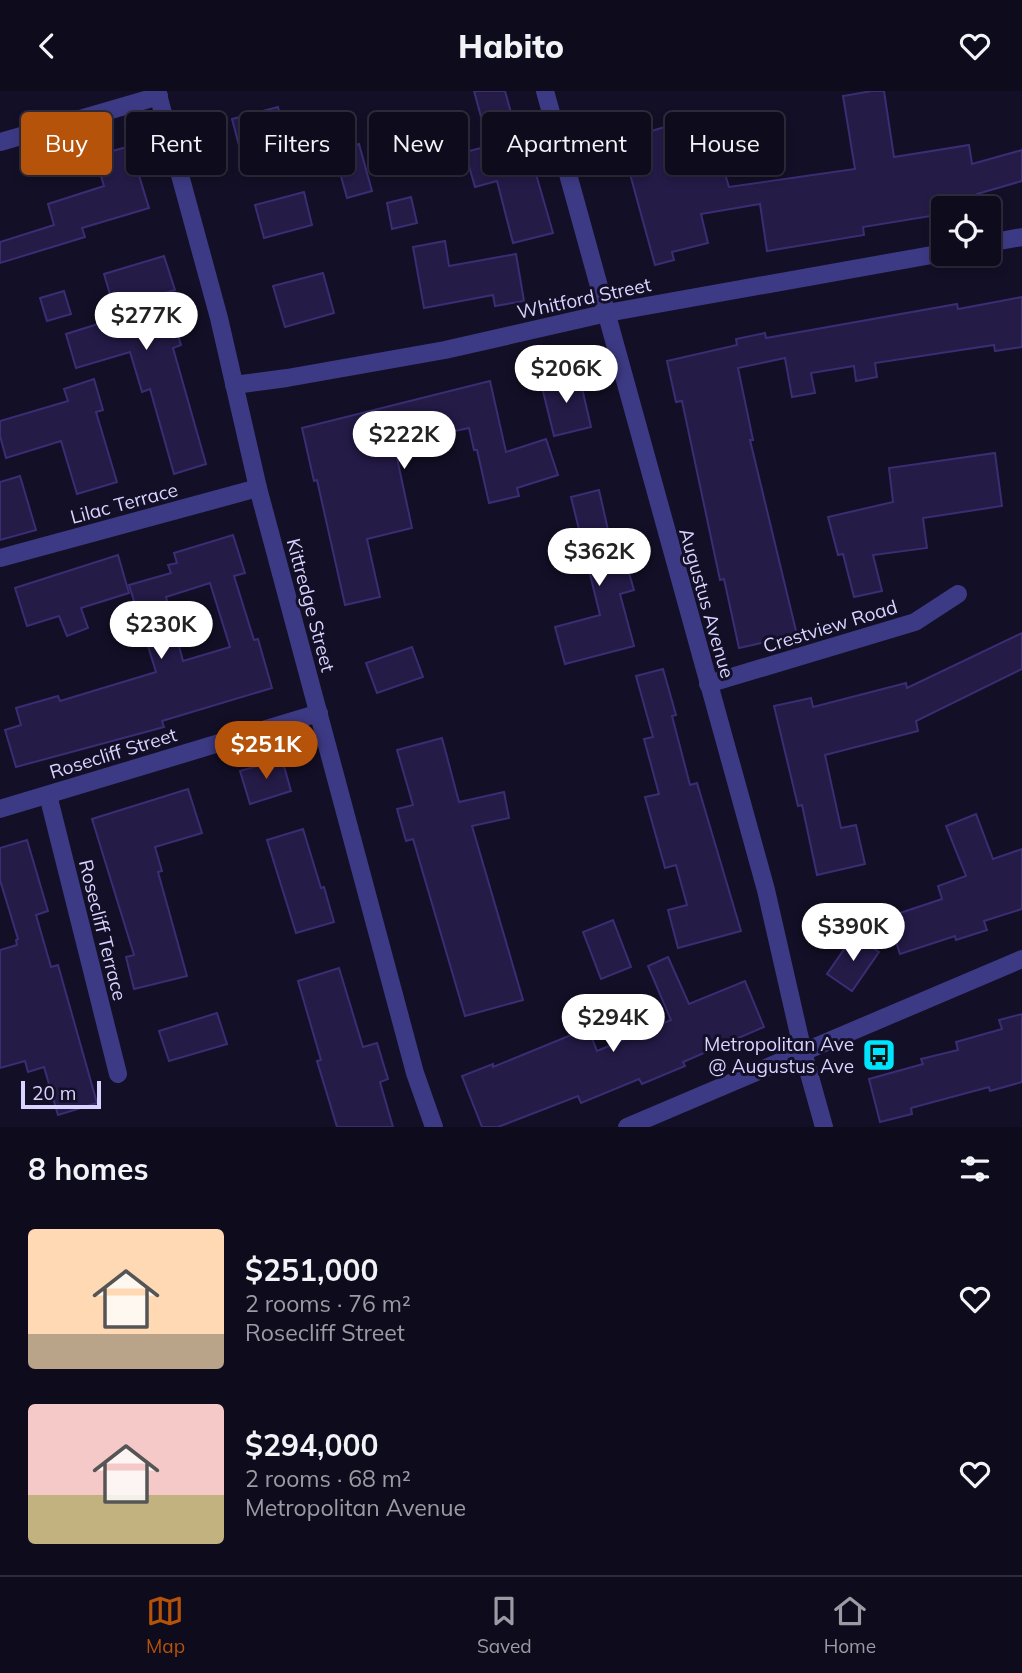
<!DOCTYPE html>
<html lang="en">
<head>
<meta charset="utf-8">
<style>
	:root { --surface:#0e0b1c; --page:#171425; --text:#f1f3f6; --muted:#9b9ba3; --line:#2e2b3b; --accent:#b45309 }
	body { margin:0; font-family:Mulish,sans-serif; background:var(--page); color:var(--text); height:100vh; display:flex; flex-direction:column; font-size:26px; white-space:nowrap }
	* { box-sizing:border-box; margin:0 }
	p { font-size:23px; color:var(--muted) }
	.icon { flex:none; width:38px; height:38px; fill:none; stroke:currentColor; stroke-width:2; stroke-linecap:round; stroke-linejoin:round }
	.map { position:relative; height:1036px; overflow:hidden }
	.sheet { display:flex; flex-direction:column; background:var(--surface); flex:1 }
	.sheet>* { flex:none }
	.guide { position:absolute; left:21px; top:21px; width:980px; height:63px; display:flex; gap:14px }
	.fabs { position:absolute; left:931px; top:105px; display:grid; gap:14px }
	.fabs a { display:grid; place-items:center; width:70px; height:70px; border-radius:7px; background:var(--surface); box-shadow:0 4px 10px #0003,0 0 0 2px var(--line); font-size:35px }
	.scale { position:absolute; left:21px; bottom:18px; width:80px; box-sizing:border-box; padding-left:7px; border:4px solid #d9d4ff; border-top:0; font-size:19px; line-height:24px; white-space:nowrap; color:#d9d4ff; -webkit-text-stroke:5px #130f26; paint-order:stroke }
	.price { position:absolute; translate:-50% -60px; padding:0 16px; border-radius:24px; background:#fff; color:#222; font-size:23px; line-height:46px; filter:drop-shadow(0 2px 4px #0008) }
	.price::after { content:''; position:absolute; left:50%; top:42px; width:21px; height:16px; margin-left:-10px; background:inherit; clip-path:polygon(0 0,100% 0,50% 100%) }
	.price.active { background:var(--accent); color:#fff }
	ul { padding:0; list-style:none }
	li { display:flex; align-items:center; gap:21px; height:175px; padding:0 28px }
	li span { display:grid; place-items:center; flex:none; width:196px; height:140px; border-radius:7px; color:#555 }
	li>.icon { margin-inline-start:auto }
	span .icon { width:84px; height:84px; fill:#fffc; stroke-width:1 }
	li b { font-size:30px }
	h2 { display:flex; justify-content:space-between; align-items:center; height:84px; padding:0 28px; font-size:30px }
	.pill { padding:0 24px; border-radius:7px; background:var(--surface); box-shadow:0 4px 10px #0003,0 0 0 2px var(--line); font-size:24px; line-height:63px }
	.pill.active { background:var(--accent); color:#fff }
	header { display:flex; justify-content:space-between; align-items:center; height:91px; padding:0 28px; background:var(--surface); font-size:32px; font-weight:800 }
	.dock { display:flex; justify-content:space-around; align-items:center; height:98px; border-top:2px solid var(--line); background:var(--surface); font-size:19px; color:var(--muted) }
	.dock a { display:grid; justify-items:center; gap:4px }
	.dock .active { color:var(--accent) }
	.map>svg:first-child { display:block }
	.building { fill:#241b47; stroke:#3b2d73; stroke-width:2; fill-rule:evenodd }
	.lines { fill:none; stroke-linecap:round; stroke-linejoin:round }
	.minor { stroke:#3d3a85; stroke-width:18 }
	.tertiary { stroke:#3d3a85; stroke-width:18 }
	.labels { text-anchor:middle; stroke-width:6; stroke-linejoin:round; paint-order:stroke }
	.street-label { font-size:19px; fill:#d9d4ff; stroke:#130f26 }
	.poi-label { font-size:19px; fill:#d9d4ff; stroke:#130f26; text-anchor:end }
</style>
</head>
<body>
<header><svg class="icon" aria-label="back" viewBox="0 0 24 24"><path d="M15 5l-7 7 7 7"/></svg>Habito<svg class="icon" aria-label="heart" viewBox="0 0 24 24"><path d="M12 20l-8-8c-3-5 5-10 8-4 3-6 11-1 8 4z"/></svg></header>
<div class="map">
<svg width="1022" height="1036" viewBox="0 0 1022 1036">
	<rect width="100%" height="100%" fill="#130f26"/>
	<g class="building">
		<polygon points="474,0 505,0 518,47 525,45 553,142 513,152 497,90 475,96 465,61 489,55"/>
		<polygon points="872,0 884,0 894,66 969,54 972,73 1022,59 1022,90 977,103 979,117 943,117 943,123 863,136 864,144 767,160 760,113 701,123 708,152 672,161 674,169 655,174 630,83 625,84 616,50 679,32 689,69 718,60 729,96 855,78 843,5"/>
		<polygon points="278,16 286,49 241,62 232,28"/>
		<polygon points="359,53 372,100 347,107 334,60"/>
		<polygon points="130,55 149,117 82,137 85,146 0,172 0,151 54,134 48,113 104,95 95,65"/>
		<polygon points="304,101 312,134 264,147 255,114"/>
		<polygon points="411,106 417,132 392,138 387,112"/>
		<polygon points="445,150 449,175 516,163 524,210 495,215 493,204 424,217 413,156"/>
		<polygon points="164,165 175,199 165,202 181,254 173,257 206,373 174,383 150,298 142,301 130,261 76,277 66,243 117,227 104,183"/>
		<polygon points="323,182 334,222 285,236 273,195"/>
		<polygon points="64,200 71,223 47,230 40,207"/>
		<polygon points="1022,206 1022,256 995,260 994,254 875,272 877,286 856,290 854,275 811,282 815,302 792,306 785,267 738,277 753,349 750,349 797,544 739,557 724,488 720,489 682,310 676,311 667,270 737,254 736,248 765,242 766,247 957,213 958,218"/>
		<polygon points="579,284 591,336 554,345 541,292"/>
		<polygon points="94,288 103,319 96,321 117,391 77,403 61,350 6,367 0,345 0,330 68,310 64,298"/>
		<polygon points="490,290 506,361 546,348 558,384 517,397 519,405 489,412 477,359 474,359 469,337 394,353 412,437 367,448 380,506 345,514 317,389 314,390 302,337"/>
		<polygon points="995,362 1002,415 923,427 927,457 873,464 882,500 854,506 843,463 838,464 828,426 893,411 889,377"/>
		<polygon points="20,385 36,439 0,449 0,391"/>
		<polygon points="599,399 613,461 622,458 634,499 620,503 634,555 565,573 555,536 600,524 571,406"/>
		<path d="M233,444L245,482L234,485L254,549L258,548L272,597L162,630L164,636L16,676L5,639L21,634L16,617L58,605L60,610L156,581L129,494L171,482L168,474L177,472L174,462ZM210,492L230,556L183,570L166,506Z"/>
		<polygon points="118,464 129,502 81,517 88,537 67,545 59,525 27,535 15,497"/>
		<polygon points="1022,542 1022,578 916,630 918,640 825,664 841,737 856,734 865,773 817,784 802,714 798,715 774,615 811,607 813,616 906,592 907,597"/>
		<polygon points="412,556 423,586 377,602 366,572"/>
		<polygon points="663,578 676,624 672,625 690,694 697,692 741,840 678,857 668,819 687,814 676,774 665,777 645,706 659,703 644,648 653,646 636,585"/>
		<polygon points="442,647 459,711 504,701 509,727 472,735 523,909 465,925 413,748 406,750 397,718 413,714 397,659"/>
		<polygon points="282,668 291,700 250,713 240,680"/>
		<polygon points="188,698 202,742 155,756 162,780 158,781 187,885 134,898 126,866 134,864 92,728"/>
		<polygon points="976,723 993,768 1022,758 1022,818 984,830 987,839 956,849 955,845 900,863 888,826 942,808 938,795 966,785 946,735"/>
		<polygon points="303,738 321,797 324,796 334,831 296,842 267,749"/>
		<polygon points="27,749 48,820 36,824 51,876 58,874 97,1012 58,1024 44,976 28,981 25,970 0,977 0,859 17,854 16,849 18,848 0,789 0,757"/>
		<polygon points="613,829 631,876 601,888 583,841"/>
		<polygon points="854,844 879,861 852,900 827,883"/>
		<polygon points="668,866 689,913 745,890 764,936 683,971 685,975 642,993 639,988 581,1012 578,1005 498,1036 482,1036 462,985 493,973 493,976 588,937 597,960 671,929 648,875"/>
		<polygon points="339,877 363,956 377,952 388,988 380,991 393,1036 337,1036 317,970 321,969 298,890"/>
		<polygon points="217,922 227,953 169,970 159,940"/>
		<polygon points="1022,923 1022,991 990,1000 989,996 911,1017 912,1023 880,1031 869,988 923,973 921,968 958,959 956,951 1002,938 999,929"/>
	</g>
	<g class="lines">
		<g class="minor">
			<polyline points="157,0 219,227 258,397 415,982 434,1036"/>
			<polyline points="545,0 766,799 803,961 824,1036"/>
			<polyline points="0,51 159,5"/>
			<polyline points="989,152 1022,146"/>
			<polyline points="234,294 287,287 445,259 607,222 943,162"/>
			<polyline points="0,467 258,397"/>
			<polyline points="708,593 915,531 958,503"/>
			<polyline points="48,704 118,983"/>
			<polyline points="0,718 319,622"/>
		</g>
		<polyline class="tertiary" points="627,1036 1022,868"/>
	</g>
	<defs>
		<symbol id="bus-square" viewBox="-11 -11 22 22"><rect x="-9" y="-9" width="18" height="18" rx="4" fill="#00e5ff" stroke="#130f26"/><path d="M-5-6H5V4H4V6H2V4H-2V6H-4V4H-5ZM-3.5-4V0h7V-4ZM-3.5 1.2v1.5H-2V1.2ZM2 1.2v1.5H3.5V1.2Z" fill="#111"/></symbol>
	</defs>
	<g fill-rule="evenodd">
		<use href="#bus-square" x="860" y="945" width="38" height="38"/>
	</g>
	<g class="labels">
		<g class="street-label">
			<text transform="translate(584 207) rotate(-12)" y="7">Whitford Street</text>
			<text transform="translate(124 412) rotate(-15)" y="7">Lilac Terrace</text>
			<text transform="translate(707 512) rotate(74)" y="7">Augustus Avenue</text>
			<text transform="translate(311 514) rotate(75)" y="7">Kittredge Street</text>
			<text transform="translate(830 535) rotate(-17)" y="7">Crestview Road</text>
			<text transform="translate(113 662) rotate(-17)" y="7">Rosecliff Street</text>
			<text transform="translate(103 839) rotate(76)" y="7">Rosecliff Terrace</text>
		</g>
		<g class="poi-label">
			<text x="854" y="960">Metropolitan Ave<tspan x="854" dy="22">@ Augustus Ave</tspan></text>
		</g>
	</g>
</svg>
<div class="fabs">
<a><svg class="icon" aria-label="locate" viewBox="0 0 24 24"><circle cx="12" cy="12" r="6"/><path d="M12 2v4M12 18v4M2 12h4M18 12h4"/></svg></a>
</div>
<div class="scale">20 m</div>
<b class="price" style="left:146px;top:261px">$277K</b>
<b class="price" style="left:566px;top:314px">$206K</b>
<b class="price" style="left:404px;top:380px">$222K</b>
<b class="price" style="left:599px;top:497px">$362K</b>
<b class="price" style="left:161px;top:570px">$230K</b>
<b class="price active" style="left:266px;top:690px">$251K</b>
<b class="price" style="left:853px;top:872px">$390K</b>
<b class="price" style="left:613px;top:963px">$294K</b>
<div class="guide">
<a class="pill active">Buy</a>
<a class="pill">Rent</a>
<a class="pill">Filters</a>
<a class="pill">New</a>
<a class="pill">Apartment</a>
<a class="pill">House</a>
</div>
</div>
<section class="sheet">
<h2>8 homes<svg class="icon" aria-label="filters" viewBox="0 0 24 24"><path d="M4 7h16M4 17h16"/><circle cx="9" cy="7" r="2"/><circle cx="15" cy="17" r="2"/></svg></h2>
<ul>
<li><span style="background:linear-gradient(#ffd9b3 75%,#b9a48a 0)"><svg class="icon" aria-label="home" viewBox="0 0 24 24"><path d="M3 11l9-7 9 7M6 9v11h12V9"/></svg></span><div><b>$251,000</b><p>2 rooms · 76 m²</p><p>Rosecliff Street</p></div><svg class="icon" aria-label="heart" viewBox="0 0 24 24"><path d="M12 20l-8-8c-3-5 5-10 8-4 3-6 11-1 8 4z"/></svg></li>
<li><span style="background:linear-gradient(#f6c9c9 65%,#c2b280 0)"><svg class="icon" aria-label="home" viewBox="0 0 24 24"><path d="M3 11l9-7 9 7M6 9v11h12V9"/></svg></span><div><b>$294,000</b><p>2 rooms · 68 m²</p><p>Metropolitan Avenue</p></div><svg class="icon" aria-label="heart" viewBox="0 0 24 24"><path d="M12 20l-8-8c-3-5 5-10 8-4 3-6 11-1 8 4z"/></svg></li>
</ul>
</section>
<nav class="dock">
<a class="active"><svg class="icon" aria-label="map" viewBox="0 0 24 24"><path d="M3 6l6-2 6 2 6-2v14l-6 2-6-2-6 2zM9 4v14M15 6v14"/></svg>Map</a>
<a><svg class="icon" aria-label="saved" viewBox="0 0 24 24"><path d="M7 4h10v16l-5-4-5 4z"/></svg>Saved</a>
<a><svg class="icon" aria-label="home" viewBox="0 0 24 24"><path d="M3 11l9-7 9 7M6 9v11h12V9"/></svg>Home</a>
</nav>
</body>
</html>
